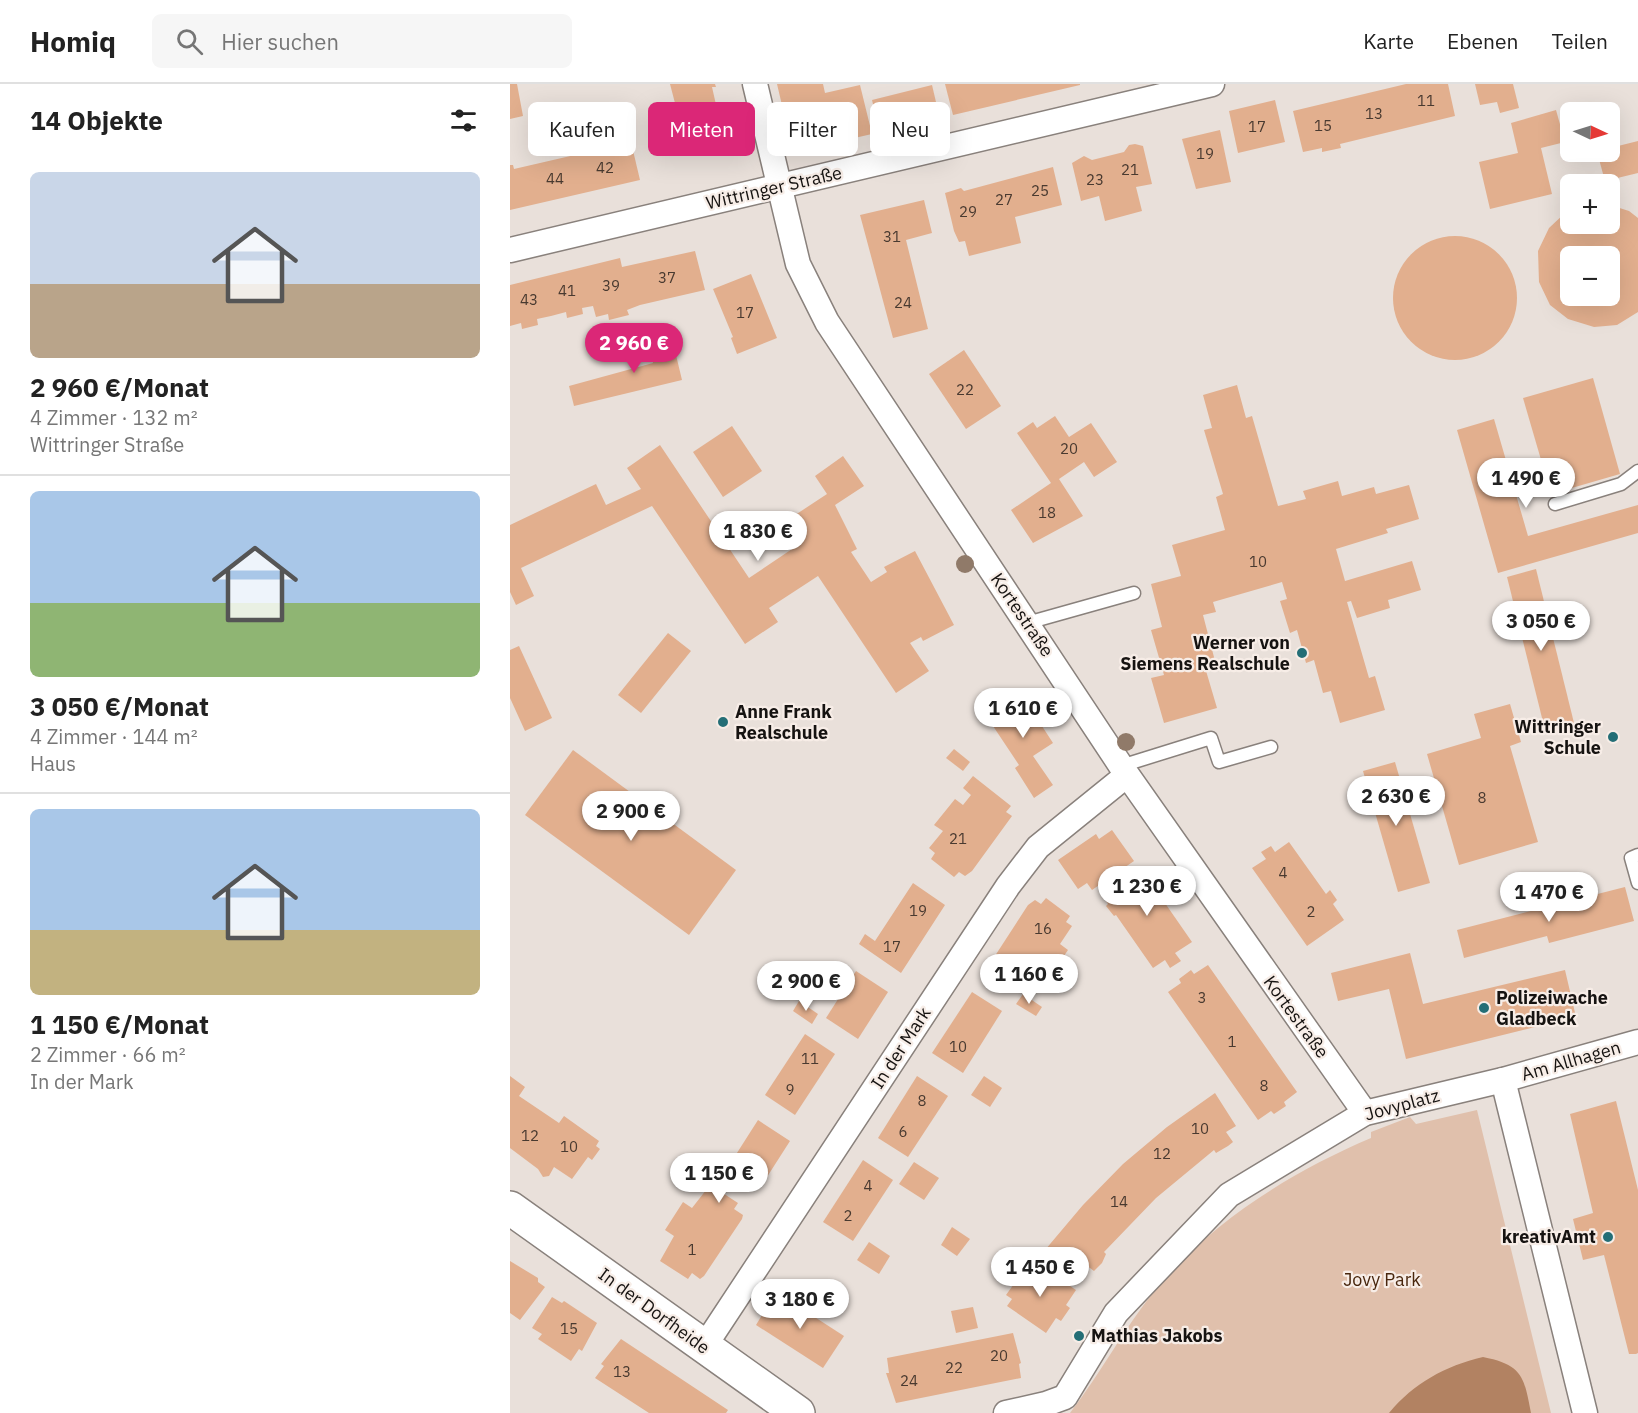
<!DOCTYPE html>
<html lang="de">
<head>
<meta charset="utf-8">
<style>
	:root { --surface:#fff; --page:#f6f6f6; --text:#222; --muted:#767676; --line:#e0e0e0; --accent:#db2777 }
	body { margin:0; font-family:"IBM Plex Sans",sans-serif; background:var(--page); color:var(--text); height:100vh; display:flex; flex-direction:column; font-size:22px; white-space:nowrap }
	* { box-sizing:border-box; margin:0 }
	p { font-size:20px; color:var(--muted) }
	.icon { flex:none; width:33px; height:33px; fill:none; stroke:currentColor; stroke-width:2; stroke-linecap:round; stroke-linejoin:round }
	.map { position:relative; flex:1; overflow:hidden }
	.side { display:flex; flex-direction:column; background:var(--surface); width:510px }
	.side>* { flex:none }
	.banner { position:absolute; left:18px; top:18px; width:570px; height:54px; display:flex; gap:12px }
	.needle { width:39px; rotate:94deg }
	.tools { position:absolute; left:1050px; top:18px; display:grid; gap:12px }
	.tools a { display:grid; place-items:center; width:60px; height:60px; border-radius:9px; background:var(--surface); box-shadow:0 6px 24px #0002; font-size:30px }
	.price { position:absolute; translate:-50% -51px; padding:0 14px; border-radius:21px; background:#fff; color:#222; font-size:20px; line-height:39px; filter:drop-shadow(0 2px 3px #0008) }
	.price::after { content:''; position:absolute; left:50%; top:36px; width:18px; height:14px; margin-left:-9px; background:inherit; clip-path:polygon(0 0,100% 0,50% 100%) }
	.price.active { background:var(--accent); color:#fff }
	ul { padding:0; list-style:none }
	li { display:grid; align-content:center; gap:12px; height:318px; padding:0 30px }
	li+li { border-top:2px solid var(--line) }
	li span { display:grid; place-items:center; height:186px; border-radius:9px; color:#555 }
	li>.icon { margin-inline-start:auto }
	span .icon { width:108px; height:108px; fill:#fffc; stroke-width:1 }
	li b { font-size:26px }
	h2 { display:flex; justify-content:space-between; align-items:center; height:72px; padding:0 30px; font-size:26px }
	.pill { padding:0 21px; border-radius:9px; background:var(--surface); box-shadow:0 6px 24px #0002; font-size:21px; line-height:54px }
	.pill.active { background:var(--accent); color:#fff }
	header { display:flex; align-items:center; gap:36px; box-sizing:border-box; height:84px; padding:0 30px; background:var(--surface); border-bottom:2px solid var(--line) }
	header strong { font-size:28px }
	nav { display:flex; gap:33px; margin-inline-start:auto; font-size:21px }
	.search { width:420px; height:54px; background:var(--page); display:flex; align-items:center; gap:15px; box-sizing:border-box; padding:0 21px; border-radius:9px; color:var(--muted); font-size:22px }
	main { display:flex; flex:1; min-height:0 }
	.map>svg:first-child { display:block }
	.green { fill:#e0c0ac }
	.water { fill:#b28262 }
	.building { fill:#e2af8e; fill-rule:evenodd }
	.lines { fill:none; stroke-linecap:round; stroke-linejoin:round }
	.lane-casing { stroke:#89817c; stroke-width:15 }
	.street-casing { stroke:#89817c; stroke-width:27 }
	.secondary-casing { stroke:#89817c; stroke-width:36 }
	.lane { stroke:#fff; stroke-width:12 }
	.street { stroke:#fff; stroke-width:24 }
	.secondary { stroke:#fff; stroke-width:33 }
	.tree { fill:#907a69 }
	.poi-dot { fill:#246e76; stroke:#f7ede7; stroke-width:2 }
	.labels { text-anchor:middle; stroke-width:4.5; stroke-linejoin:round; paint-order:stroke }
	.number-label { font-size:15px; fill:#493a30 }
	.street-label { font-size:18px; fill:#161311; stroke:#f7ede7 }
	.poi-label { font-size:18px; font-weight:bold; fill:#161311; stroke:#f7ede7; text-anchor:end }
	.park-label { font-size:18px; fill:#48260d; stroke:#f7ede7 }
</style>
</head>
<body>
<header>
<strong>Homiq</strong>
<div class="search"><svg class="icon" aria-label="search" viewBox="0 0 24 24"><circle cx="10" cy="10" r="6"/><path d="M15 15l6 6"/></svg>Hier suchen</div>
<nav><a>Karte</a><a>Ebenen</a><a>Teilen</a></nav>
</header>
<main>
<section class="side">
<h2>14 Objekte<svg class="icon" aria-label="filters" viewBox="0 0 24 24"><path d="M4 7h16M4 17h16"/><circle cx="9" cy="7" r="2"/><circle cx="15" cy="17" r="2"/></svg></h2>
<ul>
<li><span style="background:linear-gradient(#c9d6e8 60%,#b9a48a 0)"><svg class="icon" aria-label="home" viewBox="0 0 24 24"><path d="M3 11l9-7 9 7M6 9v11h12V9"/></svg></span><div><b>2 960 €/Monat</b><p>4 Zimmer · 132 m²</p><p>Wittringer Straße</p></div></li>
<li><span style="background:linear-gradient(#a9c7e8 60%,#8fb573 0)"><svg class="icon" aria-label="home" viewBox="0 0 24 24"><path d="M3 11l9-7 9 7M6 9v11h12V9"/></svg></span><div><b>3 050 €/Monat</b><p>4 Zimmer · 144 m²</p><p>Haus</p></div></li>
<li><span style="background:linear-gradient(#a9c7e8 65%,#c2b280 0)"><svg class="icon" aria-label="home" viewBox="0 0 24 24"><path d="M3 11l9-7 9 7M6 9v11h12V9"/></svg></span><div><b>1 150 €/Monat</b><p>2 Zimmer · 66 m²</p><p>In der Mark</p></div></li>
</ul>
</section>
<div class="map">
<svg width="1128" height="1329" viewBox="0 0 1128 1329">
	<rect width="100%" height="100%" fill="#e9e0da"/>
	<path class="green" d="M967,1026L1041,1329H560C591,1289 614,1244 646,1205C701,1138 781,1088 861,1054V1048L900,1033L906,1040Z"/>
	<path class="water" d="M973,1273C1013,1281 1014,1293 1021,1329H879C904,1299 935,1282 973,1273Z"/>
	<g class="building">
		<polygon points="0,0 7,0 13,32 0,35"/>
		<polygon points="160,0 205,0 206,3 202,3 214,56 177,65"/>
		<polygon points="267,0 313,0 315,9 350,1 362,50 283,68"/>
		<polygon points="435,0 570,0 570,1 443,31"/>
		<polygon points="896,0 938,0 945,32 830,60 831,64 812,68 812,64 793,68 783,27"/>
		<polygon points="965,0 1003,0 1009,24 990,29 987,18 970,21"/>
		<polygon points="422,1 430,35 370,50 362,16"/>
		<polygon points="765,16 775,58 728,69 719,27"/>
		<polygon points="1046,26 1055,58 1031,64 1042,110 980,125 969,78 1008,69 1001,39"/>
		<polygon points="710,46 721,98 686,105 672,55"/>
		<polygon points="1128,57 1128,89 1095,97 1087,68 1100,68 1100,64"/>
		<polygon points="121,58 130,96 0,126 0,81 3,81 4,85"/>
		<polygon points="625,60 633,62 642,100 626,103 632,127 595,137 589,112 571,117 562,79 574,72 582,76 614,68 619,61"/>
		<polygon points="543,83 552,121 505,133 511,159 459,172 455,157 449,158 444,147 435,109 451,104 454,107"/>
		<polygon points="414,116 422,149 396,156 418,245 383,254 350,131"/>
		<path d="M1100,121L1119,127L1128,134V228L1107,241L1084,243L1058,235L1040,221L1029,198L1028,167L1039,144L1055,129L1060,126V140H1100ZM1060,172H1100V212H1060Z"/>
		<circle cx="945" cy="214" r="62"/>
		<polygon points="185,167 195,206 130,221 117,226 119,231 99,236 98,230 86,233 83,222 72,224 73,230 57,234 56,228 41,232 27,235 28,241 12,245 11,239 0,242 0,201 110,174 112,183"/>
		<polygon points="241,190 267,254 227,270 221,254 223,253 203,205"/>
		<polygon points="160,246 172,296 64,322 59,302 143,279 137,251"/>
		<polygon points="454,266 491,322 456,345 419,290"/>
		<polygon points="1083,294 1110,390 1041,410 1013,314"/>
		<polygon points="727,301 736,334 742,332 768,422 796,415 793,407 828,397 832,412 864,403 866,410 899,401 909,435 876,445 878,449 826,465 835,497 902,477 911,506 878,516 880,524 847,534 841,517 837,518 859,594 865,592 875,626 830,639 821,607 813,609 804,576 796,579 787,546 780,549 770,517 777,515 772,498 703,518 706,528 693,531 705,577 694,580 707,624 654,639 641,594 654,591 641,546 652,543 641,500 671,492 662,461 715,446 706,413 713,410 694,346 702,344 693,311"/>
		<polygon points="545,332 559,353 581,339 607,378 584,393 574,378 549,395 573,432 523,459 501,426 541,399 507,349 523,338 527,344"/>
		<polygon points="984,335 1018,452 1128,421 1128,449 988,489 947,346"/>
		<polygon points="222,342 252,387 213,413 183,368"/>
		<polygon points="150,361 239,494 288,461 273,439 317,410 305,392 333,372 354,402 325,421 347,465 341,468 361,498 377,488 374,483 405,467 444,541 413,557 411,553 400,559 419,587 386,609 308,492 259,524 268,538 235,560 142,422 11,484 24,512 6,521 0,508 0,441 86,400 96,421 131,405 117,384"/>
		<polygon points="1026,485 1065,643 1036,650 997,493"/>
		<polygon points="158,549 181,567 131,629 108,611"/>
		<polygon points="9,562 42,634 15,647 0,614 0,566"/>
		<polygon points="509,607 533,637 530,639 543,659 523,672 543,701 524,714 505,684 509,681 475,630"/>
		<polygon points="1000,620 1011,658 1000,662 1028,758 949,781 917,670 971,654 964,630"/>
		<polygon points="444,665 460,678 453,687 436,674"/>
		<polygon points="63,666 226,786 179,851 15,731"/>
		<polygon points="885,678 920,799 888,808 853,687"/>
		<polygon points="463,692 501,722 496,728 502,732 462,787 455,792 449,788 444,793 421,775 425,769 419,764 433,747 424,741 445,715 453,721 461,711 453,704"/>
		<polygon points="602,746 624,777 582,806 577,799 568,805 548,776 586,750 589,755"/>
		<polygon points="779,758 816,810 820,806 827,816 823,820 834,836 797,862 742,784 756,775 751,768 761,762 765,768"/>
		<polygon points="629,783 638,796 647,789 656,803 648,809 682,858 665,869 671,877 660,884 655,876 643,884 606,831 604,832 596,822 598,820 591,809"/>
		<polygon points="403,799 435,821 391,889 349,860 355,850 365,857"/>
		<polygon points="1115,803 1124,837 1039,859 1037,852 954,874 947,846"/>
		<polygon points="536,814 560,832 556,838 562,842 550,860 558,866 539,894 530,887 518,905 512,900 508,906 483,888 487,882 481,878 518,821 525,816 531,820"/>
		<polygon points="900,869 913,920 1055,886 1066,933 896,975 879,905 828,917 821,889"/>
		<polygon points="698,881 787,1008 774,1018 776,1022 764,1030 761,1027 748,1036 658,908 671,899 669,895 681,886 684,890"/>
		<polygon points="346,887 378,908 348,955 316,934"/>
		<polygon points="462,908 492,927 453,989 422,969"/>
		<polygon points="513,910 532,923 526,932 506,920"/>
		<polygon points="289,917 308,930 302,940 283,927"/>
		<polygon points="295,950 325,970 285,1031 255,1011"/>
		<polygon points="0,992 15,1003 9,1012 49,1039 54,1032 89,1057 86,1062 90,1065 82,1076 78,1073 62,1095 44,1083 39,1092 33,1093 28,1085 0,1064"/>
		<polygon points="407,992 438,1012 398,1073 368,1054"/>
		<polygon points="474,992 492,1004 480,1023 461,1011"/>
		<polygon points="705,1009 726,1042 716,1048 723,1058 718,1062 706,1069 704,1066 646,1114 594,1168 596,1170 592,1179 584,1187 576,1181 570,1190 535,1166 573,1121 613,1080 657,1043"/>
		<polygon points="1106,1017 1128,1106 1128,1269 1126,1270 1119,1270 1094,1171 1073,1176 1063,1135 1083,1129 1060,1030"/>
		<polygon points="248,1036 280,1057 250,1104 218,1083 205,1104 228,1119 224,1125 233,1131 232,1135 194,1192 190,1195 182,1189 178,1195 150,1177 164,1152 155,1146 173,1118 182,1124 200,1101 184,1091 198,1071 218,1083"/>
		<polygon points="353,1076 383,1096 343,1157 313,1138"/>
		<polygon points="404,1078 429,1094 414,1116 389,1100"/>
		<polygon points="442,1143 460,1155 447,1172 431,1161"/>
		<polygon points="359,1158 380,1172 369,1190 347,1176"/>
		<polygon points="0,1177 28,1194 28,1198 35,1203 10,1236 0,1229"/>
		<polygon points="527,1180 566,1206 556,1221 560,1224 551,1237 546,1234 536,1249 497,1222 502,1215 496,1211 514,1186 519,1190"/>
		<polygon points="266,1208 334,1252 313,1284 246,1241"/>
		<polygon points="42,1213 52,1219 54,1217 87,1239 72,1267 69,1265 61,1277 28,1255 32,1250 22,1244"/>
		<polygon points="463,1223 468,1244 446,1249 441,1227"/>
		<polygon points="503,1249 511,1279 509,1280 511,1294 386,1319 376,1289 379,1289 377,1274"/>
		<polygon points="111,1255 218,1326 216,1329 139,1329 85,1294 94,1282 91,1280"/>
	</g>
	<g class="lines">
		<defs>
			<g id="lane">
				<polyline points="1045,420 1111,400 1128,387"/>
				<polyline points="517,539 624,509"/>
				<polyline points="611,682 701,654 709,678 761,663"/>
				<polyline points="1128,771 1121,774 1128,799"/>
			</g>
			<g id="street">
				<polyline points="245,0 288,180 317,238 611,682 855,1029"/>
				<polyline points="0,166 702,0"/>
				<polyline points="993,996 1075,1329"/>
				<polyline points="194,1263 498,802 528,763 617,691"/>
				<polyline points="496,1329 536,1320 555,1313 606,1229 719,1111 855,1029 993,996 1128,958"/>
			</g>
			<polyline id="secondary" points="0,1124 288,1329"/>
		</defs>
		<use href="#lane" class="lane-casing"/>
		<use href="#street" class="street-casing"/>
		<use href="#secondary" class="secondary-casing"/>
		<use href="#lane" class="lane"/>
		<use href="#street" class="street"/>
		<use href="#secondary" class="secondary"/>
	</g>
	<g class="tree">
		<circle cx="455" cy="480" r="9"/>
		<circle cx="616" cy="658" r="9"/>
	</g>
	<g class="poi-dot">
		<circle cx="792" cy="569" r="6"/>
		<circle cx="213" cy="638" r="6"/>
		<circle cx="1103" cy="653" r="6"/>
		<circle cx="974" cy="924" r="6"/>
		<circle cx="1098" cy="1153" r="6"/>
		<circle cx="569" cy="1252" r="6"/>
	</g>
	<g class="labels">
		<g class="number-label">
			<text x="916" y="22">11</text>
			<text x="864" y="35">13</text>
			<text x="813" y="47">15</text>
			<text x="747" y="48">17</text>
			<text x="695" y="75">19</text>
			<text x="95" y="89">42</text>
			<text x="620" y="91">21</text>
			<text x="45" y="100">44</text>
			<text x="585" y="101">23</text>
			<text x="530" y="112">25</text>
			<text x="494" y="121">27</text>
			<text x="458" y="133">29</text>
			<text x="382" y="158">31</text>
			<text x="157" y="199">37</text>
			<text x="101" y="207">39</text>
			<text x="57" y="212">41</text>
			<text x="19" y="221">43</text>
			<text x="393" y="224">24</text>
			<text x="235" y="234">17</text>
			<text x="455" y="311">22</text>
			<text x="559" y="370">20</text>
			<text x="537" y="434">18</text>
			<text x="748" y="483">10</text>
			<text x="972" y="719">8</text>
			<text x="448" y="760">21</text>
			<text x="773" y="794">4</text>
			<text x="408" y="832">19</text>
			<text x="801" y="833">2</text>
			<text x="533" y="850">16</text>
			<text x="382" y="868">17</text>
			<text x="692" y="919">3</text>
			<text x="722" y="963">1</text>
			<text x="448" y="968">10</text>
			<text x="300" y="980">11</text>
			<text x="754" y="1007">8</text>
			<text x="280" y="1011">9</text>
			<text x="412" y="1022">8</text>
			<text x="690" y="1050">10</text>
			<text x="393" y="1053">6</text>
			<text x="20" y="1057">12</text>
			<text x="59" y="1068">10</text>
			<text x="652" y="1075">12</text>
			<text x="358" y="1107">4</text>
			<text x="609" y="1123">14</text>
			<text x="338" y="1137">2</text>
			<text x="182" y="1171">1</text>
			<text x="59" y="1250">15</text>
			<text x="489" y="1277">20</text>
			<text x="444" y="1289">22</text>
			<text x="112" y="1293">13</text>
			<text x="399" y="1302">24</text>
		</g>
		<g class="street-label">
			<text transform="translate(264 104) rotate(-13)" y="6">Wittringer Straße</text>
			<text transform="translate(512 531) rotate(56)" y="6">Kortestraße</text>
			<text transform="translate(786 933) rotate(54)" y="6">Kortestraße</text>
			<text transform="translate(391 964) rotate(-57)" y="6">In der Mark</text>
			<text transform="translate(1061 977) rotate(-16)" y="6">Am Allhagen</text>
			<text transform="translate(892 1021) rotate(-15)" y="6">Jovyplatz</text>
			<text transform="translate(144 1227) rotate(36)" y="6">In der Dorfheide</text>
		</g>
		<g class="poi-label">
			<text x="780" y="565">Werner von<tspan x="780" dy="21">Siemens Realschule</tspan></text>
			<text x="225" y="634" text-anchor="start">Anne Frank<tspan x="225" dy="21">Realschule</tspan></text>
			<text x="1091" y="649">Wittringer<tspan x="1091" dy="21">Schule</tspan></text>
			<text x="986" y="920" text-anchor="start">Polizeiwache<tspan x="986" dy="21">Gladbeck</tspan></text>
			<text x="1086" y="1159">kreativAmt</text>
			<text x="581" y="1258" text-anchor="start">Mathias Jakobs</text>
		</g>
		<g class="park-label">
			<text x="872" y="1202">Jovy Park</text>
		</g>
	</g>
</svg>
<div class="tools">
<a><svg class="needle" viewBox="-14 -14 28 28"><path d="M0-13l5 13h-10z" fill="#e53935"/><path d="M0 13l5-13h-10z" fill="#767676"/></svg></a>
<a>+</a>
<a>−</a>
</div>
<b class="price active" style="left:124px;top:290px">2 960 €</b>
<b class="price" style="left:1016px;top:425px">1 490 €</b>
<b class="price" style="left:248px;top:478px">1 830 €</b>
<b class="price" style="left:1031px;top:568px">3 050 €</b>
<b class="price" style="left:513px;top:655px">1 610 €</b>
<b class="price" style="left:886px;top:743px">2 630 €</b>
<b class="price" style="left:121px;top:758px">2 900 €</b>
<b class="price" style="left:637px;top:833px">1 230 €</b>
<b class="price" style="left:1039px;top:839px">1 470 €</b>
<b class="price" style="left:519px;top:921px">1 160 €</b>
<b class="price" style="left:296px;top:928px">2 900 €</b>
<b class="price" style="left:209px;top:1120px">1 150 €</b>
<b class="price" style="left:530px;top:1214px">1 450 €</b>
<b class="price" style="left:290px;top:1246px">3 180 €</b>
<div class="banner">
<a class="pill">Kaufen</a>
<a class="pill active">Mieten</a>
<a class="pill">Filter</a>
<a class="pill">Neu</a>
</div>
</div>
</main>
</body>
</html>
